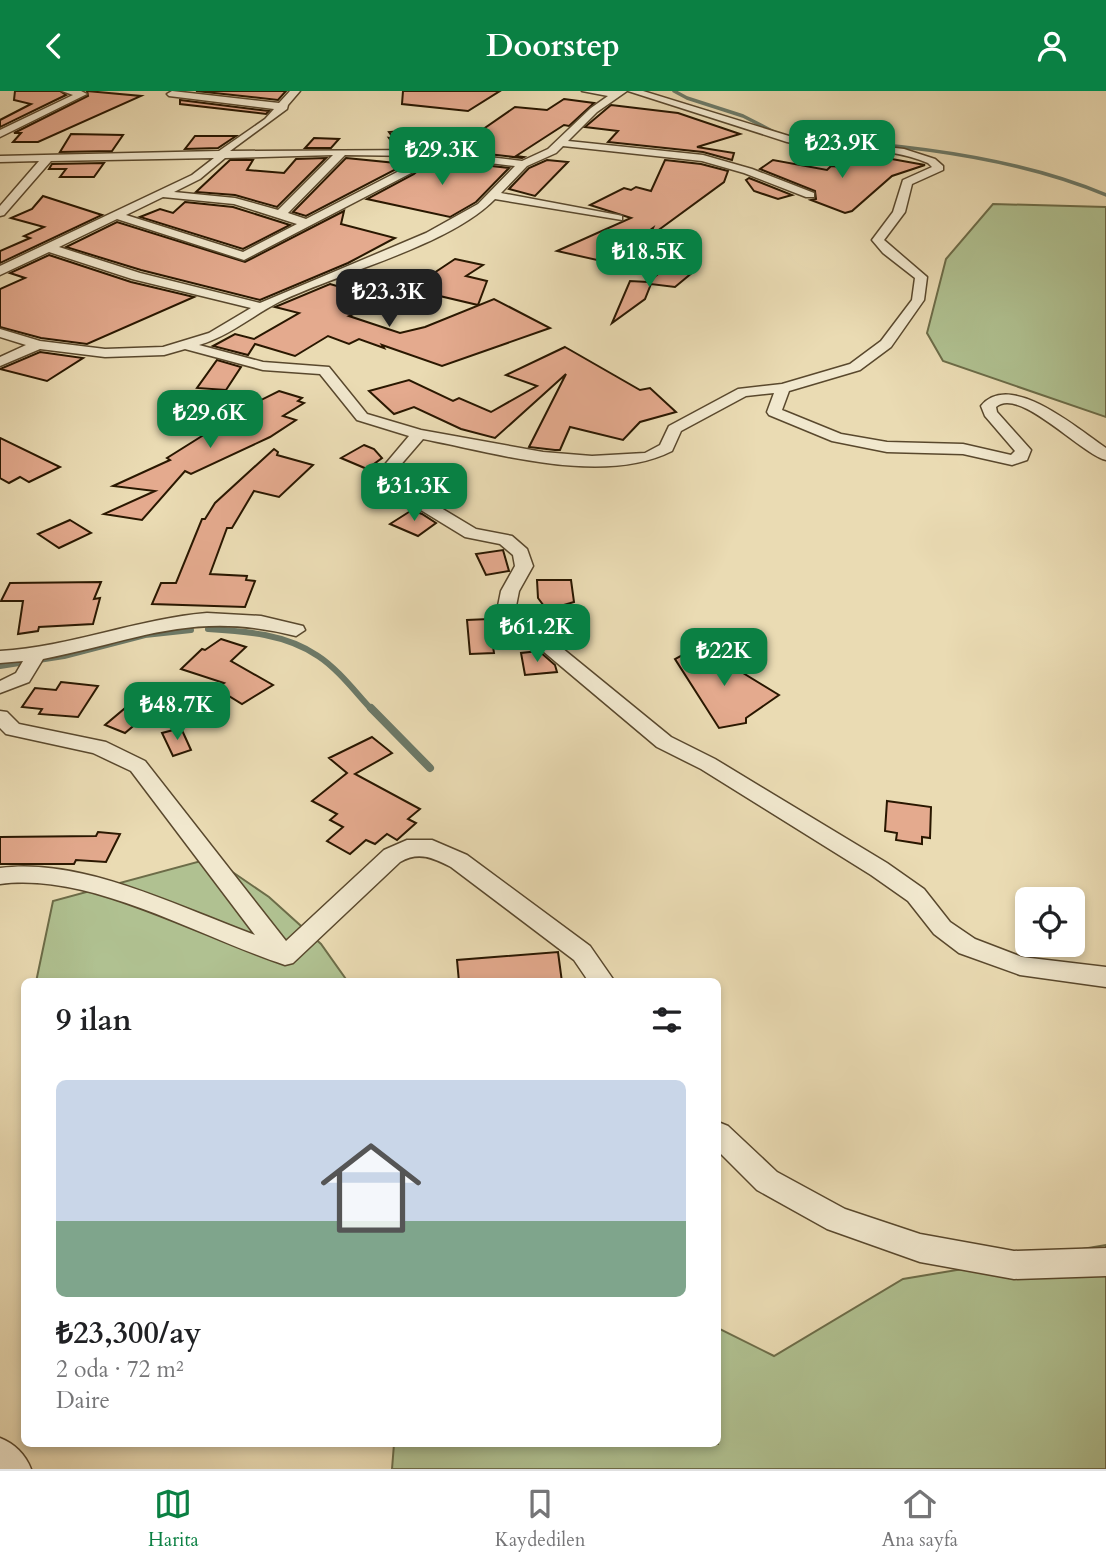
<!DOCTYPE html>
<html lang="tr">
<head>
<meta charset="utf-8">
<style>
	:root { --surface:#fff; --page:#f2f2f2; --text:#202124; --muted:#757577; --line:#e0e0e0; --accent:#0b8043 }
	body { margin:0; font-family:Cardo,serif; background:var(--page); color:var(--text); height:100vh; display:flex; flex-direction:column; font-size:26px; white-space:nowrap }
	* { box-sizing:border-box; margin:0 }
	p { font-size:23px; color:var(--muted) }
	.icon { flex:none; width:38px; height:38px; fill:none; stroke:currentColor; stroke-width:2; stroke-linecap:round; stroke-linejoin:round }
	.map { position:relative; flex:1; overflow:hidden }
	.sheet { position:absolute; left:21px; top:887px; width:700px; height:469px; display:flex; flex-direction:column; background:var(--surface); border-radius:10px; box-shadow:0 4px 10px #0003 }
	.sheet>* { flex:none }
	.buttons { position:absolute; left:1015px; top:796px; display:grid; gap:14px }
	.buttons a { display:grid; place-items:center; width:70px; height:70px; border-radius:10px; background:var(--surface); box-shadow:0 4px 10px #0003; font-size:35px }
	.price { position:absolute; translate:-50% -60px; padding:0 16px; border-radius:14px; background:var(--accent); color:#fff; font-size:23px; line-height:46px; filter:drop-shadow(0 2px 4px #0008) }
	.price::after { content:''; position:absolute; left:50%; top:42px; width:21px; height:16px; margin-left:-10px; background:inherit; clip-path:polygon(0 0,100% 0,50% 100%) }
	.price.selected { background:#222; color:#fff }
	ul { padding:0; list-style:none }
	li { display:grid; align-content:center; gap:14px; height:371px; padding:0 35px }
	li+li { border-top:2px solid var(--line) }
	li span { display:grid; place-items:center; height:217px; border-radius:10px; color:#555 }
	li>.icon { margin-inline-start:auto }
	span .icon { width:126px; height:126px; fill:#fffc; stroke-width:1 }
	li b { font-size:30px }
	h2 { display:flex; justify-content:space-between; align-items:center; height:84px; padding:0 35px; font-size:30px }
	header { display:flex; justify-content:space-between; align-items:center; height:91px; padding:0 35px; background:var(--accent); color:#fff; font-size:32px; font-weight:700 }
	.tabs { display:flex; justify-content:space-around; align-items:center; height:98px; border-top:2px solid var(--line); background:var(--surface); font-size:19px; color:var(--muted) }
	.tabs a { display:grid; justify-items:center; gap:4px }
	.tabs .selected { color:var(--accent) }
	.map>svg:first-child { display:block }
	.green { fill:#b0c191; stroke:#6c6c48; stroke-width:2 }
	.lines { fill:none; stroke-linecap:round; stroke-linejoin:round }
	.stream-far2 { stroke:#6c7967; stroke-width:3.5 }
	.stream-far1 { stroke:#6c7967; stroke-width:6 }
	.stream { stroke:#6c7967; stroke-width:8 }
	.building { fill:#e4aa8e; stroke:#291700; stroke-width:2 }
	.street-casing { stroke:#59482d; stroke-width:3 }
	.street { fill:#f1e8ce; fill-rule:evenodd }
</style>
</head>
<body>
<header><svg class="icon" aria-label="back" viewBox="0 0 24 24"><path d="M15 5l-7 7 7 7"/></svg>Doorstep<svg class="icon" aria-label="person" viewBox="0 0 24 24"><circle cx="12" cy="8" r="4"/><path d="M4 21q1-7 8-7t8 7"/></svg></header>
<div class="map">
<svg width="1106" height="1378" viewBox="0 0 1106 1378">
	<rect width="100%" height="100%" fill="#eadbb3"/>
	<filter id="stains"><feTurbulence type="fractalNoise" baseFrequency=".00286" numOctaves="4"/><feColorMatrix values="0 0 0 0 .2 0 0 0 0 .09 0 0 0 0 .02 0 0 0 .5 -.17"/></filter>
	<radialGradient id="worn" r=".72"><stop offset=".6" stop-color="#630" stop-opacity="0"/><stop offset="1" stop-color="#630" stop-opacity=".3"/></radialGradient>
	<g class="green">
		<polygon points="993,113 1106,116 1106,326 943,270 927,242 946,168"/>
		<polygon points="212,767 269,806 321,853 348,891 36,891 53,810"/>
		<polygon points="1106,1154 1106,1378 392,1378 394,1353 718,1353 718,1237 774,1265 903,1188"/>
	</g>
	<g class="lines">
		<g class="stream-far2">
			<polyline points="674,0 687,7 743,25 774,41"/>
			<path d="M819,49C911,54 1021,68 1106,104"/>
		</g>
		<g class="stream-far1">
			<path d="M208,538C245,540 286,543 318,565C338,578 356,602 372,619"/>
			<polyline points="0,575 64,565 145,544 191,539"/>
		</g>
		<polyline class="stream" points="371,617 430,677"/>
	</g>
	<g class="building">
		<polygon points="15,0 60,0 66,4 0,36 0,29 31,13 14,9"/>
		<polygon points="87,0 141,5 38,51 13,51 21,42 14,42 88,5"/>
		<polygon points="196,0 286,0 278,9"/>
		<polygon points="403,0 500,0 468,20 402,13"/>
		<polygon points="564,8 594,12 569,35 564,34 516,65 524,66 522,67 453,59 515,16 547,19"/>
		<polygon points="180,9 269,20 266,23 180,13"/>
		<polygon points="611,14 678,22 740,43 697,56 734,62 732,69 703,61 608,51 618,40 585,36"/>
		<polygon points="412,39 423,56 396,57 389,47 394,48 389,41"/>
		<polygon points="71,43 123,44 112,60 60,61"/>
		<polygon points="195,45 236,45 218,57 185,58"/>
		<polygon points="314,47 339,48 331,57 305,57"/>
		<polygon points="875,65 925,74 892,85 852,120 845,122 811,109 816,108 815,100 760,78 773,69 827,79 831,75 842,76 851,69 870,72"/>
		<polygon points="326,67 277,116 235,104 196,101 230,69 253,69 247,79 284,82 296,68"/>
		<polygon points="346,67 406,73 306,125 293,121"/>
		<polygon points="432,68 435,71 439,69 509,77 476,111 450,126 367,108 414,83"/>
		<polygon points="547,69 568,71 535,105 509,98 529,77"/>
		<polygon points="665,69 701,73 728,80 724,91 649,146 653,137 606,171 557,160 631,127 590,114 624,97 631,99 636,96 651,100"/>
		<polygon points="104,72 94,86 60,86 66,78 49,78 52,73"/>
		<polygon points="749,87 792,104 778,108 754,100 746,89"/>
		<polygon points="43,105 102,124 0,172 0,160 30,147 24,145 44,136 11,127 32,118"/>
		<polygon points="185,111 233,116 290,134 243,158 140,126 160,118 173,122"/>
		<polygon points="344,120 341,133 395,147 348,172 260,209 141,179 66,156 117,131 245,171"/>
		<polygon points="49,164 131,191 194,206 87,253 41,247 0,236 0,198 25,187 10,182"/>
		<polygon points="455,168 483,174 466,185 487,190 478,214 410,198"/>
		<polygon points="667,176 693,181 675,196 651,193 645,208 612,232 630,190 648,191"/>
		<polygon points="330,193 344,197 360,220 349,225 400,242 425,236 494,208 550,237 442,275 382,254 384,257 359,248 349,253 328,245 295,265 255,253 248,264 213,255 235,243 254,248 299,222 275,216"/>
		<polygon points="565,256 640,299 650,297 676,321 640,331 623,349 570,336 560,359 555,359 529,356 566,283 495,347 461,338 414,316 394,323 369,300 409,289 453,310 459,307 491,321 537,295 506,284"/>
		<polygon points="40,261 83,267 47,290 0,278"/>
		<polygon points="217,269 241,276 226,299 197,297"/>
		<polygon points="279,300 302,307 298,310 304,312 283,325 296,329 270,346 191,383 185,380 142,429 104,423 155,400 113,395 170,369 167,367 253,313"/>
		<polygon points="0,347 60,376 29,391 20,386 9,392 0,387"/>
		<polygon points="364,354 374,358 382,367 367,378 341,367"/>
		<polygon points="274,358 278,361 277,364 313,374 279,406 254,400 232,437 227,437 210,483 247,485 246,489 255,490 245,516 152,513 161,492 176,492 202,428 205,428 215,412"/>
		<polygon points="412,419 422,423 436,432 418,445 390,433"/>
		<polygon points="70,429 91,442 59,457 38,443"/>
		<polygon points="503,459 509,480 486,484 476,463"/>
		<polygon points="537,489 571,489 574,511 547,519 538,507"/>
		<polygon points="101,491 94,508 100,507 93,533 39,536 38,540 18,543 23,510 1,510 10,492"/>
		<polygon points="489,528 494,562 470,563 467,529"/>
		<polygon points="221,548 246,556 231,570 273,594 242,613 216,597 224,592 181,578 202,558 205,559"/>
		<polygon points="699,555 779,604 746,627 746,632 719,637 675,568"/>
		<polygon points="539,560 555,574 557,581 525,584 521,562"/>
		<polygon points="61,591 98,595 78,626 39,623 42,618 22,616 35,597 56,599"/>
		<polygon points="130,613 151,620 125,642 105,634"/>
		<polygon points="181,637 191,659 173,665 162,642"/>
		<polygon points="372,646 392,662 355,683 420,718 408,728 416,732 397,749 387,743 375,753 366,749 350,763 327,750 343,736 330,729 337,723 312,710 347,682 329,667"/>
		<polygon points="887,710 931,716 930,747 922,746 922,753 896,749 897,742 885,740"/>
		<polygon points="98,741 120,743 106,771 76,769 74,773 0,773 0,746 96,745"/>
		<polygon points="558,861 562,891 459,891 457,869"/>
	</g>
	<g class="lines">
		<defs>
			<g id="street">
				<polygon points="62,0 81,0 87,3 0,46 0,39 73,4"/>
				<path d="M172,0L279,12L290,0H300L288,14L287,18L230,60L430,59L522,70L548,58L591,17L608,5L582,0H627L597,21L568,50L703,64L752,78L814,102V106H806L744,82L702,70L563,55L556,62L527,75L501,102L618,124L622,125V129L495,108C449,155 341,181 279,211C252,225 229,245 199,254L263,271L329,276L367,323L421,339L543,361L592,365L645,362L660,354L669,335L738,298L782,293L850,273L881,250L912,209L915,187L883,162L872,149L893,121L903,89L932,76L928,72C883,53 833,61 787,51L628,0H643L789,45L904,58L935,68L943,75V79L912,93L905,121L884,149L927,186L924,209L891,256L860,279L789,300L782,319L841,343L887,351L963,353L1011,364L1015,360L985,325L981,315C1010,279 1078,338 1106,357V369C1081,363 1019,295 996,316L997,321L1031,359L1027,369L1012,374L963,363L887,361L832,350L769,324L767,321L774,302L746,305L681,340L672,360C603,395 496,362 423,348L398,377L406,396L476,438L512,445L527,458L533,475L519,500L516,515L524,526L671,646L715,668L887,772L924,798L950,831L975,848L1022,866L1106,876V896L1020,884L959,862L934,843L908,810L871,784L701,678L657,656L512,534L498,515L501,500L515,475L513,464L500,453L465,446L393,402L382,377L409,345L357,329L320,283L263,279L185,258L164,264L105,266L40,258L0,275V266L26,254L0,246V238L40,250L105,258L163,256L209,242L251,217L132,188L49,161L0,184V175L192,84L214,67L51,70L4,124L0,125V115L39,70L0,71V65L219,60L265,28L274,18L169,5L167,3ZM333,64L278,119L235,107L174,101L200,88L225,67ZM345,64L420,65L405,77L306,128L288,122ZM432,65L515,75L478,113L426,142L260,212L140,182L59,156L117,128L244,169L413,81ZM163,106L234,113L297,133L243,161L126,124Z"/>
				<path d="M207,522L261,525L303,535L305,539L296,545C194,519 140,549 43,568L29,591L0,602V590L16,582L23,570L0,572V560C71,556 136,528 207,522Z"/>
				<path d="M0,620L7,621L19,633L106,651L145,670L286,850L384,759L407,749H432L467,764L590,855L615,891H589L574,869L451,776C433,767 419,760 400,771L293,872L285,874C199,846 91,781 0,793V777C82,766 179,816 255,844L131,680L93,662L6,643L0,637Z"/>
				<polygon points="718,1031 728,1035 777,1081 845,1118 920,1143 1014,1160 1106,1157 1106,1185 1014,1188 920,1171 827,1138 757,1099 718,1060"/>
				<path d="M0,1347C15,1353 25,1363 31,1378H0Z"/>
			</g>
		</defs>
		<use href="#street" class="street-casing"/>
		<use href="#street" class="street"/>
	</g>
	<rect width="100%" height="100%" filter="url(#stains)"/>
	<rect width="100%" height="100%" fill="url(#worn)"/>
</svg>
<div class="buttons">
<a><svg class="icon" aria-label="locate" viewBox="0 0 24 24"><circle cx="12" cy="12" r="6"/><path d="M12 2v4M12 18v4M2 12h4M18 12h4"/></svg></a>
</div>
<b class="price" style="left:842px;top:89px">₺23.9K</b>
<b class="price" style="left:442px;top:96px">₺29.3K</b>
<b class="price" style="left:649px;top:198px">₺18.5K</b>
<b class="price selected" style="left:389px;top:238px">₺23.3K</b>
<b class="price" style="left:210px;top:359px">₺29.6K</b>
<b class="price" style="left:414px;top:432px">₺31.3K</b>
<b class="price" style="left:537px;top:573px">₺61.2K</b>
<b class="price" style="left:724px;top:597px">₺22K</b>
<b class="price" style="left:177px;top:651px">₺48.7K</b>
<section class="sheet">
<h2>9 ilan<svg class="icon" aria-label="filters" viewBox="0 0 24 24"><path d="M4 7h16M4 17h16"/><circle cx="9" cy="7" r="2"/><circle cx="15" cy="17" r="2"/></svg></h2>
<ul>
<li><span style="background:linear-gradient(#c9d6e8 65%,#7fa58c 0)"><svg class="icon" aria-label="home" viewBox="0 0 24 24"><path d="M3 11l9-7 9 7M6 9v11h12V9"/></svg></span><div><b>₺23,300/ay</b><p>2 oda · 72 m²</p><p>Daire</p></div></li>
</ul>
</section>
</div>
<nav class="tabs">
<a class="selected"><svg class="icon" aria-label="map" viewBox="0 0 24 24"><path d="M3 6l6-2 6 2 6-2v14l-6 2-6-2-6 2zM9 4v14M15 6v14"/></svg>Harita</a>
<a><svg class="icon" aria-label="saved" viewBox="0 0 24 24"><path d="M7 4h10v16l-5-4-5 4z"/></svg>Kaydedilen</a>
<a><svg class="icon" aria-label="home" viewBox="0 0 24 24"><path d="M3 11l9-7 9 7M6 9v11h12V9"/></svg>Ana sayfa</a>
</nav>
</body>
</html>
